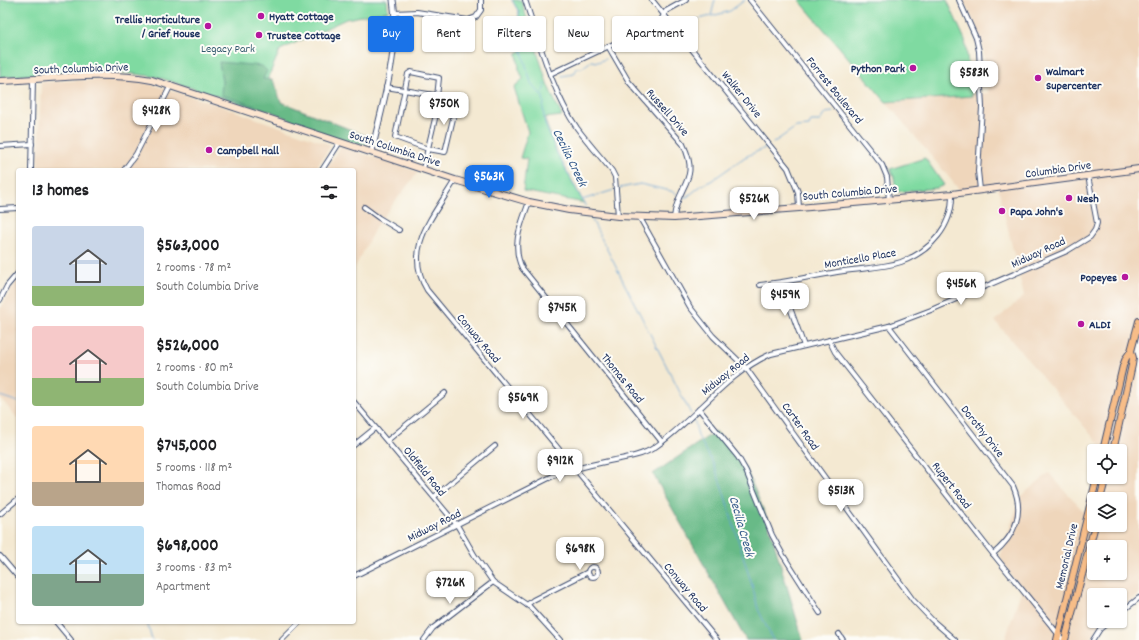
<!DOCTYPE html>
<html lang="en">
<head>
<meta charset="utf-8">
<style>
	:root { --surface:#fff; --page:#f2f2f2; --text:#202124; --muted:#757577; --accent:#1a73e8 }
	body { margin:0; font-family:Dekko,sans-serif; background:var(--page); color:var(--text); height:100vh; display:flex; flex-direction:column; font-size:15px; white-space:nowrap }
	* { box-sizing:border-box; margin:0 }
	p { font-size:13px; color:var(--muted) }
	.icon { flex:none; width:22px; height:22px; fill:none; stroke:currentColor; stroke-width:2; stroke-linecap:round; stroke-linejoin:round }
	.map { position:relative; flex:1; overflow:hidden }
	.drawer { position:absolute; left:16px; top:168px; width:340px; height:456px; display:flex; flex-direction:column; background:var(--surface); border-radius:4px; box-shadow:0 1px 3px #0004 }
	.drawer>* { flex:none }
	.guide { position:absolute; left:368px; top:16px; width:380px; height:36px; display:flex; gap:8px }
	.fabs { position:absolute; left:1087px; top:444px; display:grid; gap:8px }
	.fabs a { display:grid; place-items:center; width:40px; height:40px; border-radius:4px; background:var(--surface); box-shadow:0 1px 3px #0004; font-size:20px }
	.price { position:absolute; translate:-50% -34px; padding:0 9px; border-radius:8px; background:#fff; color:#222; font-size:13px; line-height:26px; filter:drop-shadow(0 1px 2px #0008) }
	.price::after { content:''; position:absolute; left:50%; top:24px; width:12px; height:9px; margin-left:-6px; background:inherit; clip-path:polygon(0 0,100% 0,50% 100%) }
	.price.current { background:var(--accent); color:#fff }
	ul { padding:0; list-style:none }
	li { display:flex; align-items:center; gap:12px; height:100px; padding:0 16px }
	li span { display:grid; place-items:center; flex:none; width:112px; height:80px; border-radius:4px; color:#555 }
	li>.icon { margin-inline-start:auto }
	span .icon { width:48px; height:48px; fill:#fffc; stroke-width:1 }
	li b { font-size:17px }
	h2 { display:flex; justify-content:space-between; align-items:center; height:48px; padding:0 16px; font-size:17px }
	.tag { padding:0 14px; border-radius:4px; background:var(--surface); box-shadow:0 1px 3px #0004; font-size:14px; line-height:36px }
	.tag.current { background:var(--accent); color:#fff }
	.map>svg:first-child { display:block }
	.built { fill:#efd6bb; fill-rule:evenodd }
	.green { fill:#7fdaa1; stroke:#4d8480 }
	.forest { fill:#67ba87; stroke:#417472 }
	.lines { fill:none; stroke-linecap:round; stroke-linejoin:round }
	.stream { stroke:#629fd3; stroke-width:1 }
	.minor-casing { stroke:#3c4b6f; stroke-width:6 }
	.tertiary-casing { stroke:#3c4b6f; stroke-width:7 }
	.secondary-casing { stroke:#3c4b6f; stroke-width:8 }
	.primary-casing { stroke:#3c4b6f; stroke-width:8 }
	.minor { stroke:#fff; stroke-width:4 }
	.tertiary { stroke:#fff; stroke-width:5 }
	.secondary { stroke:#fce5cf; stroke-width:6 }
	.primary { stroke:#f7bd88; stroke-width:6 }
	.poi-dot { fill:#b5179e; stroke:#fdfcf7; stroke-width:1.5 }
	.labels { text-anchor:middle; stroke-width:4; stroke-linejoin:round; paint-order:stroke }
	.poi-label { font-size:12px; font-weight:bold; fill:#1b2f5e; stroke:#fdfcf7; text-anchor:start }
	.park-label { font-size:12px; fill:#345a6f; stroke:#fdfcf7 }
	.street-label { font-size:12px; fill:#1b2f5e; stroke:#fdfcf7 }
	.water-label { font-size:13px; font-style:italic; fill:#375c8d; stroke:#fdfcf7 }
</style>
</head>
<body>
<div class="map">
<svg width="1139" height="640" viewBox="0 0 1139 640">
	<rect width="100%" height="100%" fill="#fdfcf7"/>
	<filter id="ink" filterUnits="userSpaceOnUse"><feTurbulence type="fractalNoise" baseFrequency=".025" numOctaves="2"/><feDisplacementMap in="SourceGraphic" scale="8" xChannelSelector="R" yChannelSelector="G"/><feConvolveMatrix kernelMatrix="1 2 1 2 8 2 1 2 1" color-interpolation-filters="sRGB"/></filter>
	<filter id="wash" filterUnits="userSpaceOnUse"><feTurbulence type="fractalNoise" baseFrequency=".012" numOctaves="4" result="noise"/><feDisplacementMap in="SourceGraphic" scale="16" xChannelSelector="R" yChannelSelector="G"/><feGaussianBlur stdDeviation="0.9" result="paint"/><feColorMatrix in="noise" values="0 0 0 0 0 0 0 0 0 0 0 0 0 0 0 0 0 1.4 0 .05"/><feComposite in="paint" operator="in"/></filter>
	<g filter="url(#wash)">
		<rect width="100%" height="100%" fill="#f4e9d2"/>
		<g class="built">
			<path d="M963,0H1139V594L1120,609V595H1094V621H1105L1098,627L1090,640H1005L1021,591L1000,557L1021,496L1049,473L1087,515L1098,477H1120V451H1105L995,321L1024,296L998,187L962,193L886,102L988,93L983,44L975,23ZM1094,499H1120V525H1094ZM1094,547H1120V573H1094Z"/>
			<polygon points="118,79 144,82 215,104 331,145 315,170 38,170 41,82"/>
			<polygon points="341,146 418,172 376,226 355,268 354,170 325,170"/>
			<polygon points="18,280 18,419 0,398 0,309"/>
		</g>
		<g class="green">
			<polygon points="0,0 387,0 388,11 346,19 280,50 255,108 157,77 119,72 69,72 0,77"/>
			<polygon points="512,0 521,0 548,86 562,116 544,118 557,153 584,203 523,191 527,159 520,158 528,132 514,87 523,79 519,69 517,53 522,50 519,37 519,12"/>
			<polygon points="799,0 947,0 965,40 972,96 886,102"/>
			<polygon points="925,158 944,185 937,188 896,192 894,177 890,169"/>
		</g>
		<g class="forest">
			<path d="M219,62L262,66L267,71L263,79L273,80L281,102L369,137L367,144C338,144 304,125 277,114C259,107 240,101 221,95L222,82Z"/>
			<polygon points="716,431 746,469 766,516 803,640 746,640 653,474"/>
		</g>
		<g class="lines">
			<g class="stream">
				<polyline points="512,0 519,12 519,41 531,83 543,97 544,103 543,108 545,124 557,153 586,207"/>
				<polyline points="712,16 730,11 745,0"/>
				<polyline points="682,26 699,19 711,16 715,0"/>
				<polyline points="532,40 535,38"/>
				<polyline points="522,51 528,48"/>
				<polyline points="562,76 574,74 577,68 582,68 591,61 598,62 605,59"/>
				<polyline points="542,94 545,89 544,84"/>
				<polyline points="843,107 849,104"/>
				<polyline points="773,143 796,127 809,126 811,121 820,121 825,113 833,112"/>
				<polyline points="620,188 640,184 671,191 676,194"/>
				<polyline points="682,197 687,197 702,185 711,181 745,157 767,147"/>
				<polyline points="582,200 614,190"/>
				<polyline points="592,220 691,414"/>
				<polyline points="0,396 18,402"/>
				<polyline points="694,419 698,436 714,465 723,490 754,592 758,609 773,640"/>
				<polyline points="147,622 152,640"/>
			</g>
		</g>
	</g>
	<g filter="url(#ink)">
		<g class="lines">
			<defs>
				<g id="minor">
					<path d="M525,0C539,41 552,92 577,128C588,143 601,157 612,171L615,177L618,216"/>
					<polyline points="652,0 788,168 798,192 799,208"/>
					<polyline points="750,0 882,165 887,177 889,200"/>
					<polyline points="959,0 976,38 979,51 982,107 978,171 980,190"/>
					<polyline points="395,13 417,12 468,20 476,17 481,10 481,0"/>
					<path d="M608,46L629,82L683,144C701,181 677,184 674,218"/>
					<polyline points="550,74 660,22 666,11 686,0"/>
					<polyline points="386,87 434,95 439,102 423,169"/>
					<polyline points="437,97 439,78 411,72 408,74 395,137 428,149 445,152 456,106 453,102 438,99"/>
					<polyline points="0,146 32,144"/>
					<polyline points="31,170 33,80"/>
					<polyline points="124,170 136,154 171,85"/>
					<polyline points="322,170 340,142"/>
					<path d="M455,180C434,216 402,248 427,290L717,640"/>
					<path d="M529,202C521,224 511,245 522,268L662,442"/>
					<polyline points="364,207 379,218 399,230"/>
					<polyline points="0,209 18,208"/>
					<polyline points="640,218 690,307 713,336 746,368 913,600 932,620 955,640"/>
					<polyline points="781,283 804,346"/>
					<path d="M760,285C788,282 816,275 844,271C863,268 883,268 901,262C931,251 953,226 952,194"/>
					<polyline points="0,300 7,286 18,273"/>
					<path d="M889,326L1013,486C1025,513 1015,536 993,554"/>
					<polyline points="829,340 835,352 993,554 1063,640"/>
					<polyline points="354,402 457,525 475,556 493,582 530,607 560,640"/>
					<polyline points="699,409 738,457 746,471 772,535 783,555 820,613"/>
					<polyline points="388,440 445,393"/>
					<polyline points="354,445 375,428"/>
					<polyline points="434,497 495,446"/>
					<polyline points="0,514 18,499"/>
					<polyline points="0,556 18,577"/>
					<circle cx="593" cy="572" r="5"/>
					<path d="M354,576L553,476C572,469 590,465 609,461C625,458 642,456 655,447C696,419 725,374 771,354L889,326L931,310L1067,251L1090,237L1095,230L1097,223L1088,176"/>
					<polyline points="527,605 533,600 588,572"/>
					<polyline points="1120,613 1139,598"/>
					<polyline points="56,622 71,640"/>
					<polyline points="839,634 843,640"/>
					<polyline points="282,640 300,622"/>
					<polyline points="424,640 433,628 493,582"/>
					<polyline points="1093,640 1100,629 1110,621"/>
				</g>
				<path id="tertiary" d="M372,151C382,105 401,46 393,0"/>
				<path id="secondary" d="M0,81C50,79 103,71 152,80L455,180L529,202L569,210L618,216L674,218L799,208L952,194L1139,169"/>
				<g id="primary">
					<polyline points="1103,451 1123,366 1126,358 1131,351 1139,321"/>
					<polyline points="1113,451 1132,365 1133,358 1131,351"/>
					<polyline points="1100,499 1106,477"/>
					<polyline points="1057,640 1097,477"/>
					<polyline points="1065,640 1095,525"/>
				</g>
			</defs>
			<use href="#minor" class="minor-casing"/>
			<use href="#tertiary" class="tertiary-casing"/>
			<use href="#secondary" class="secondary-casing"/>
			<use href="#primary" class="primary-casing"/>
			<use href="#minor" class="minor"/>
			<use href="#tertiary" class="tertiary"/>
			<use href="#secondary" class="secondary"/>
			<use href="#primary" class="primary"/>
		</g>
	</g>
	<g class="poi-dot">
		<circle cx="261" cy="16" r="4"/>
		<circle cx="208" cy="26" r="4"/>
		<circle cx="259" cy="35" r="4"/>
		<circle cx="913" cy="68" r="4"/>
		<circle cx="1038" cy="78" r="4"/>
		<circle cx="209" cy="150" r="4"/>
		<circle cx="1069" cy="198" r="4"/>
		<circle cx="1002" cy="211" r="4"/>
		<circle cx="1125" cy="277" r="4"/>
		<circle cx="1081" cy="324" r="4"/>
	</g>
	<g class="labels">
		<g class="poi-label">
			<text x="269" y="20">Hyatt Cottage</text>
			<text x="200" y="23" text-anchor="end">Trellis Horticulture<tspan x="200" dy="14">/ Grief House</tspan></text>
			<text x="267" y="39">Trustee Cottage</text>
			<text x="905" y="72" text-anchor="end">Python Park</text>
			<text x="1046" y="75">Walmart<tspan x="1046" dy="14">Supercenter</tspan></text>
			<text x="217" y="154">Campbell Hall</text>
			<text x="1077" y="202">Nesh</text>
			<text x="1010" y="215">Papa John's</text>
			<text x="1117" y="281" text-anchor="end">Popeyes</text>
			<text x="1089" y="328">ALDI</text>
		</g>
		<g class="park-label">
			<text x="228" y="52">Legacy Park</text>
		</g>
		<g class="street-label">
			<text transform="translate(81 68) rotate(-2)" y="4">South Columbia Drive</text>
			<text transform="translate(835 90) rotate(51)" y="4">Forrest Boulevard</text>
			<text transform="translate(742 94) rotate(51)" y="4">Walker Drive</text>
			<text transform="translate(668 112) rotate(49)" y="4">Russell Drive</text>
			<text transform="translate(395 148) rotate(18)" y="4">South Columbia Drive</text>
			<text transform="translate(1058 169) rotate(-8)" y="4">Columbia Drive</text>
			<text transform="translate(850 192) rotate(-5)" y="4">South Columbia Drive</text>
			<text transform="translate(1038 252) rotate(-25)" y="4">Midway Road</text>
			<text transform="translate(860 258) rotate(-10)" y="4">Monticello Place</text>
			<text transform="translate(479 338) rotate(50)" y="4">Conway Road</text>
			<text transform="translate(725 374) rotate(-39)" y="4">Midway Road</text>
			<text transform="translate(623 378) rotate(51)" y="4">Thomas Road</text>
			<text transform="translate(801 426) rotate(55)" y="4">Carter Road</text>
			<text transform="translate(983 431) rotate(52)" y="4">Dorothy Drive</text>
			<text transform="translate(425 471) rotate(51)" y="4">Oldfield Road</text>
			<text transform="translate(952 485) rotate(52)" y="4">Rupert Road</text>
			<text transform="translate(434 525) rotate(-27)" y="4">Midway Road</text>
			<text transform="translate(1066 556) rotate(-77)" y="4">Memorial Drive</text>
			<text transform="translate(686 587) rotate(50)" y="4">Conway Road</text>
		</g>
		<g class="water-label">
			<text transform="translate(571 157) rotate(64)" y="5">Cecilia Creek</text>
			<text transform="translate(743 526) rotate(74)" y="5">Cecilia Creek</text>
		</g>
	</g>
</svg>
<div class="fabs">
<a><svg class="icon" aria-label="locate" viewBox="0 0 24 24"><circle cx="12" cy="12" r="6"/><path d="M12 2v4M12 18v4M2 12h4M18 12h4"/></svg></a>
<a><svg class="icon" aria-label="layers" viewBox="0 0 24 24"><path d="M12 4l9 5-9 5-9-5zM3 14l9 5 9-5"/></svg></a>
<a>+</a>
<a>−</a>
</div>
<b class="price" style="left:974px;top:95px">$583K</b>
<b class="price" style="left:444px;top:126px">$750K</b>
<b class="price" style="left:156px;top:133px">$428K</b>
<b class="price current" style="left:489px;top:199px">$563K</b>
<b class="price" style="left:754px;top:221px">$526K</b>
<b class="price" style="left:961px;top:306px">$456K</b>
<b class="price" style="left:785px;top:317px">$459K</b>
<b class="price" style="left:562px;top:330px">$745K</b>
<b class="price" style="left:523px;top:420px">$569K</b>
<b class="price" style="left:560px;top:483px">$912K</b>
<b class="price" style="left:841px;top:513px">$513K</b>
<b class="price" style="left:580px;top:571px">$698K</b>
<b class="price" style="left:450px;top:605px">$726K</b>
<div class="guide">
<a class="tag current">Buy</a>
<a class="tag">Rent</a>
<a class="tag">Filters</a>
<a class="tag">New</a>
<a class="tag">Apartment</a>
</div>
<section class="drawer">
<h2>13 homes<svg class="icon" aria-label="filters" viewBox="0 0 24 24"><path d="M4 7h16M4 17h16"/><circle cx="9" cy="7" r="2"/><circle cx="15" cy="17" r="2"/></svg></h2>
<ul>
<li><span style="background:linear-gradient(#c9d6e8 75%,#8fb573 0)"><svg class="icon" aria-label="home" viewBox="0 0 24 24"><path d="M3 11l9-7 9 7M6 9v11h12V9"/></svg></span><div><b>$563,000</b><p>2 rooms · 78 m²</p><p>South Columbia Drive</p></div></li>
<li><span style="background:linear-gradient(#f6c9c9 65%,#8fb573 0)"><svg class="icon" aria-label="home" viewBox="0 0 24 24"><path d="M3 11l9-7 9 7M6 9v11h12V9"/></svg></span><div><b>$526,000</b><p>2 rooms · 80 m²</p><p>South Columbia Drive</p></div></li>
<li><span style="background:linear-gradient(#ffd9b3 70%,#b9a48a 0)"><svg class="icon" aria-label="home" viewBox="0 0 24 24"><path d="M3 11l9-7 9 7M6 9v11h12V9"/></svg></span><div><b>$745,000</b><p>5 rooms · 118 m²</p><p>Thomas Road</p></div></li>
<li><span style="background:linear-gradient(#bfe0f5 60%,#7fa58c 0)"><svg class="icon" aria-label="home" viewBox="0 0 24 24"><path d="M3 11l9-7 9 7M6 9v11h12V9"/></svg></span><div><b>$698,000</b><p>3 rooms · 83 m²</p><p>Apartment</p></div></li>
</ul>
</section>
</div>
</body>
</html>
